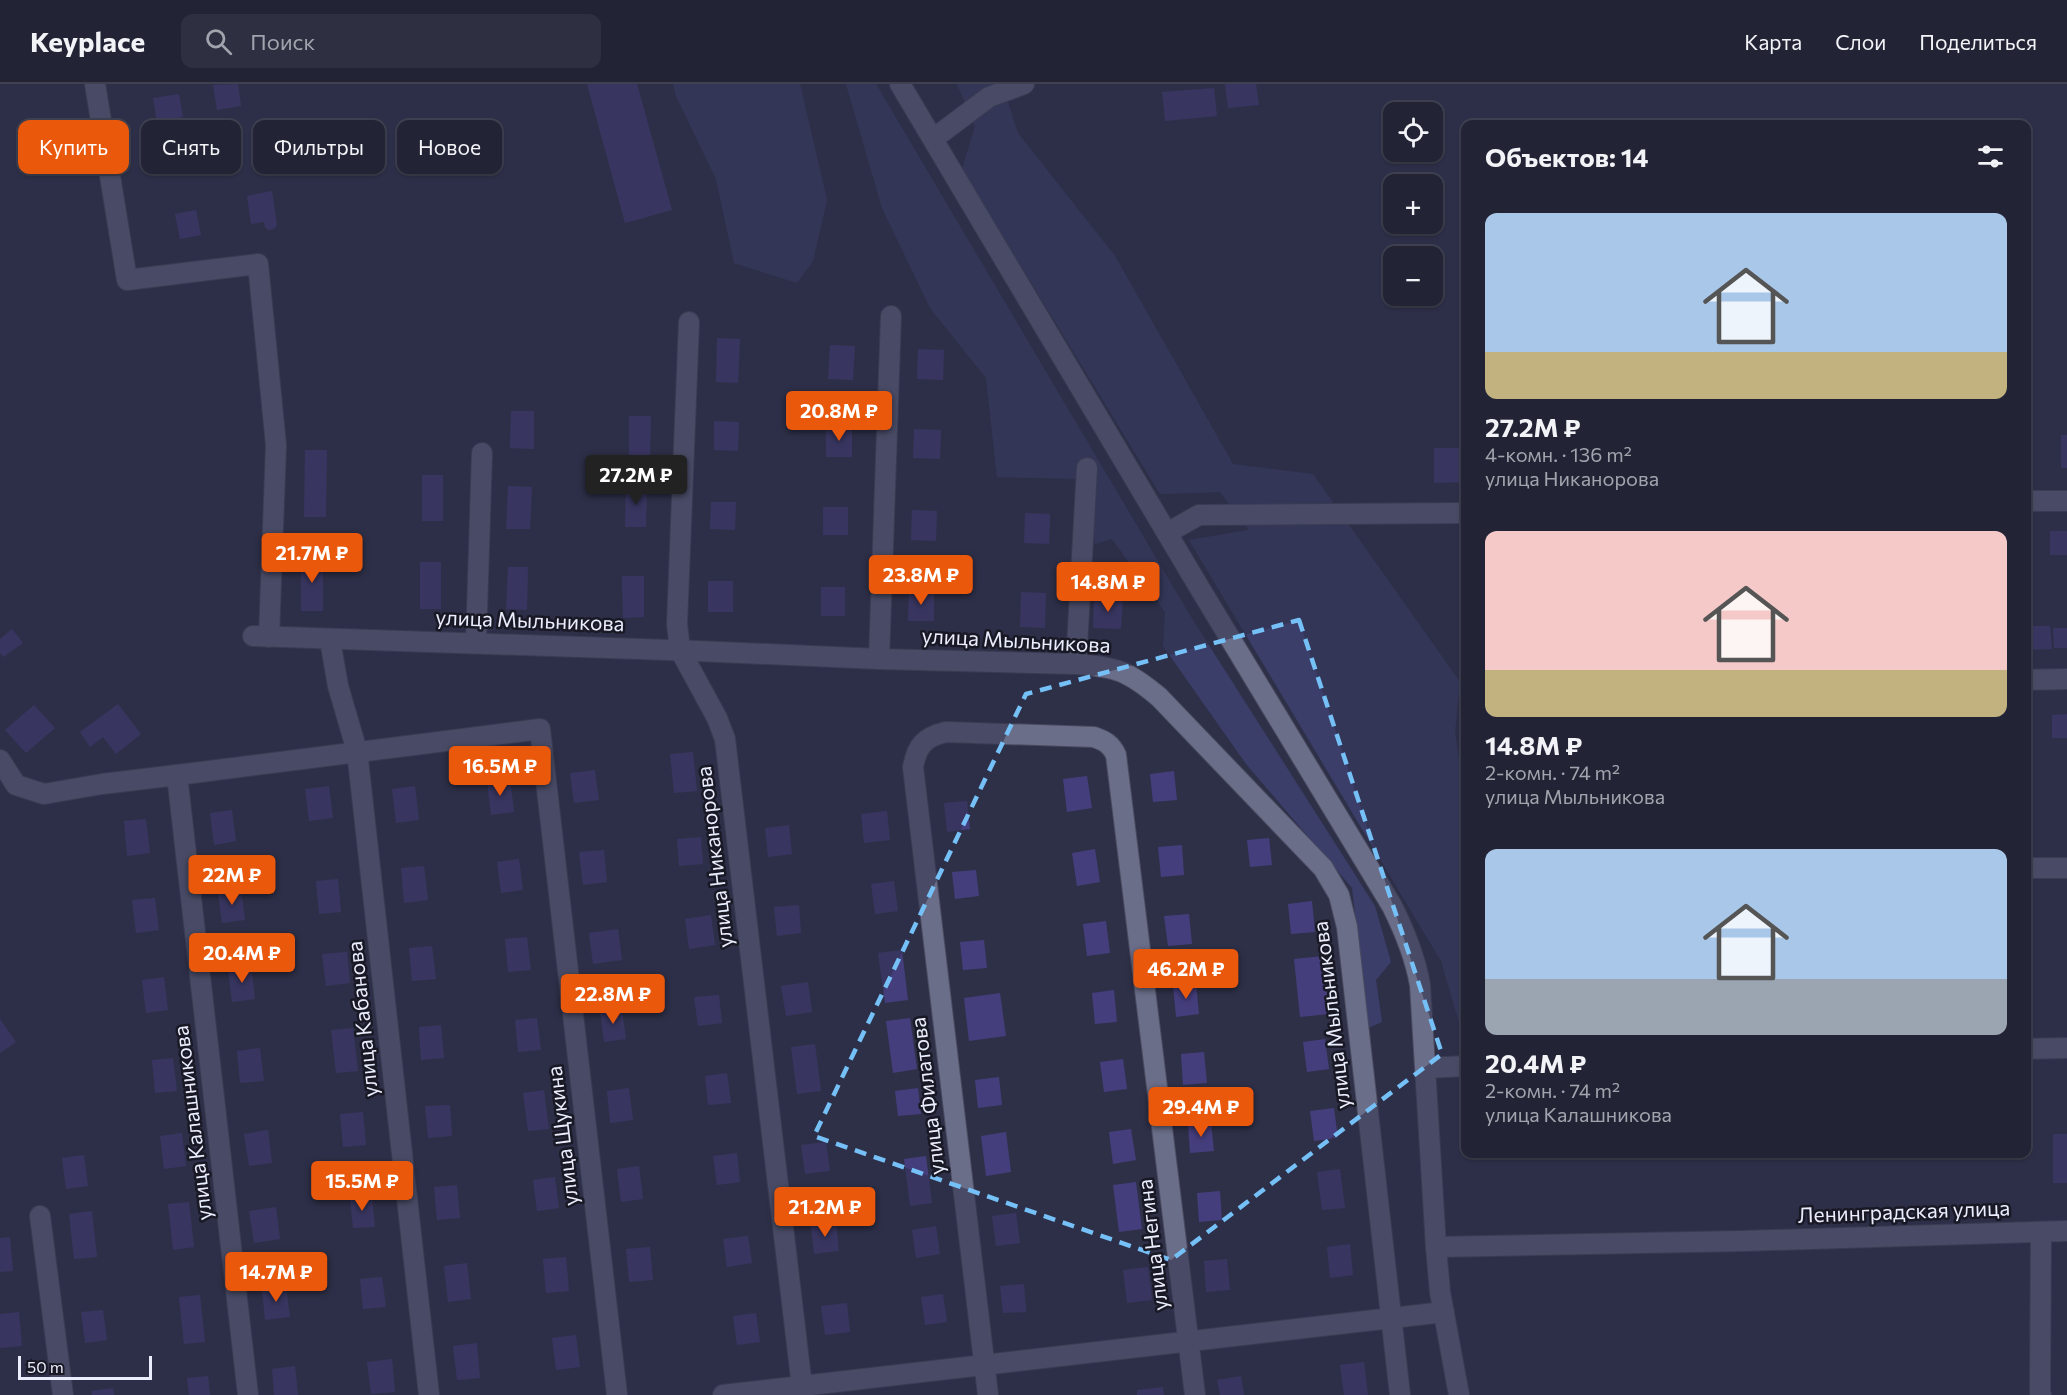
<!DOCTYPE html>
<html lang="ru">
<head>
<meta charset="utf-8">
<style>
	:root { --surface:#222436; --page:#2e3042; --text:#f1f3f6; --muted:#a2a4ad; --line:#3f4151; --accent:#ea580c }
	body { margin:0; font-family:Commissioner,sans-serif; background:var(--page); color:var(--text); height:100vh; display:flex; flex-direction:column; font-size:22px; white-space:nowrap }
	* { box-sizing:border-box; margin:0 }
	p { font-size:20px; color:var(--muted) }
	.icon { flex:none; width:33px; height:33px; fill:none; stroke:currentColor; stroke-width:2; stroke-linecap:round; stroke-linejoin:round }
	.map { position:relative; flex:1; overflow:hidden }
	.drawer { position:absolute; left:1461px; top:36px; width:570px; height:1038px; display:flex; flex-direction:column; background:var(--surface); border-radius:12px; box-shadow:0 2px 4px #0004,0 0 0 2px var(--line) }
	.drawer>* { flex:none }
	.hud { position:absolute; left:18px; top:36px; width:570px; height:54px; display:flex; gap:12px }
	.tools { position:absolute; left:1383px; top:18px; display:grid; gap:12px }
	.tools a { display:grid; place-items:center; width:60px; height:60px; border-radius:12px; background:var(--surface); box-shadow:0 2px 4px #0004,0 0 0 2px var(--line); font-size:30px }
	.scale { position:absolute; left:18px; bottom:15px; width:134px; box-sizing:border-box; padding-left:6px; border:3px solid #eaedfd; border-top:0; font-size:16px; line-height:21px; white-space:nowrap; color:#eaedfd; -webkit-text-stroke:4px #181924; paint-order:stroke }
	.price { position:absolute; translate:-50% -51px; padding:0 14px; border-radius:6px; background:var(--accent); color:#fff; font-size:20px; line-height:39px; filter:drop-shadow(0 2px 3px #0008) }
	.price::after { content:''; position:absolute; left:50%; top:36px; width:18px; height:14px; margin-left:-9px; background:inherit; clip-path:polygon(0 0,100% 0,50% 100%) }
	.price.current { background:#222; color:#fff }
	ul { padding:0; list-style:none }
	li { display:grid; align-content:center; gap:12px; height:318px; padding:0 24px }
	li span { display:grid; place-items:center; height:186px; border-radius:12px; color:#555 }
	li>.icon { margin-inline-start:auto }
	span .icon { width:108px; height:108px; fill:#fffc; stroke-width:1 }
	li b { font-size:26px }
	h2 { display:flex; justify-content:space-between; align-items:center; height:72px; padding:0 24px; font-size:26px }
	.pill { padding:0 21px; border-radius:12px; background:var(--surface); box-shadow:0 2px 4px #0004,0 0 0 2px var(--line); font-size:21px; line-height:54px }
	.pill.current { background:var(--accent); color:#fff }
	header { display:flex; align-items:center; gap:36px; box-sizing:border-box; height:84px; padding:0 30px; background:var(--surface); border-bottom:2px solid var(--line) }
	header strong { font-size:28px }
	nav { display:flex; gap:33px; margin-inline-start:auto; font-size:21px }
	.search { width:420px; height:54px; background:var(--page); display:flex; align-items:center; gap:15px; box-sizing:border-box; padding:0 21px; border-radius:12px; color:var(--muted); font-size:22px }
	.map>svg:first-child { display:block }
	.green { fill:#3c3e6a }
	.building { fill:#453e7d }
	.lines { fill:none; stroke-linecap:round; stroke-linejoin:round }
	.minor-casing { stroke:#4a4b60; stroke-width:22 }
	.minor { stroke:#6b6e89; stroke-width:20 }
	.marked { fill:none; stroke:#75c0f6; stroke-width:4.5; stroke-dasharray:12 8; stroke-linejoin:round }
	.labels { text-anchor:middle; stroke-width:5; stroke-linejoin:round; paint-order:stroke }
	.street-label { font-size:21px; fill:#eaedfd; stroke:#181924 }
</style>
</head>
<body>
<header>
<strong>Keyplace</strong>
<div class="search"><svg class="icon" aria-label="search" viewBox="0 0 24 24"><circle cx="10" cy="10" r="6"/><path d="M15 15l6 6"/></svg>Поиск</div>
<nav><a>Карта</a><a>Слои</a><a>Поделиться</a></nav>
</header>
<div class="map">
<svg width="2067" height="1311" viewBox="0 0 2067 1311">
	<rect width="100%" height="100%" fill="#2e3048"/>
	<g class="green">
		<polygon points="673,0 800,0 827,116 813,177 797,199 734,179 716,95 676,12"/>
		<polygon points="846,0 876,0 1191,533 1375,822 1391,878 1376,896 1382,938 1368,944 1352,804 1246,680 1163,562 1165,528 1112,455 1095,460 1079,395 997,393 986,294 930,224 882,124"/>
		<polygon points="957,0 1002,0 1018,49 1115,172 1233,380 1313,390 1460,598 1455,648 1466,719 1465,944 1461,945 1441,877 1189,456 1249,446 1220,408 1160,410 962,85 975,43"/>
	</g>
	<g class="building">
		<polygon points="238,0 241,22 217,26 213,1"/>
		<polygon points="587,0 637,0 672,126 625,139"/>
		<polygon points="1225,0 1256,0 1259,21 1228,24"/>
		<polygon points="1214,4 1217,32 1165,37 1162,8"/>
		<polygon points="179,10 183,33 157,38 153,14"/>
		<polygon points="272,107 277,141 274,145 268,146 265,143 264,138 251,140 247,112"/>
		<polygon points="196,126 201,151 180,155 175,130"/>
		<polygon points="717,254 740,255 738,299 716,298"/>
		<polygon points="830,261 855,262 853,296 828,295"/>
		<polygon points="918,265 944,266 943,296 917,295"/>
		<polygon points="511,327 534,327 534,365 510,364"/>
		<polygon points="629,332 651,332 650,376 629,376"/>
		<polygon points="714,337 739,338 738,367 714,366"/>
		<rect x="826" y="342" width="26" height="31"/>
		<polygon points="914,345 941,346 940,375 913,374"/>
		<rect x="2061" y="351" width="6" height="33"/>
		<polygon points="1434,364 1466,364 1466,398 1434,399"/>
		<polygon points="305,366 327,366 326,433 304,433"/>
		<rect x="422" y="391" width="21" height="46"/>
		<polygon points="626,400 647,400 646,443 625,443"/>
		<polygon points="508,402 532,403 530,445 506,445"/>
		<polygon points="711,418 736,418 735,446 710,445"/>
		<rect x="823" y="423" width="25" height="28"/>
		<polygon points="912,426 937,427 936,457 911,456"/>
		<polygon points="1025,429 1050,430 1049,460 1024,459"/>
		<rect x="2050" y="447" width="17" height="24"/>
		<rect x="301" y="473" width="22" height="54"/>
		<rect x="420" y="478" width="21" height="47"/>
		<polygon points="508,483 528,483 527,526 506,525"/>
		<polygon points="622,492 644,492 644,533 623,534"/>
		<rect x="708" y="497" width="25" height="31"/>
		<rect x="821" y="503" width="24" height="29"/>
		<polygon points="909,506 934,506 934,537 908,537"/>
		<polygon points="1021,508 1046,509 1045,544 1020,543"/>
		<polygon points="1094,513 1123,514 1121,545 1093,544"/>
		<polygon points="2028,542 2050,542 2052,565 2029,566"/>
		<polygon points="2053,544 2067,544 2067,564 2054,564"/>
		<polygon points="12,545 23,559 3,573 0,569 0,555"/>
		<polygon points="118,620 141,650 116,670 103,653 90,663 80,648"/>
		<polygon points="34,621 55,644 26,669 5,646"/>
		<polygon points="2067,630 2067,654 2052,654 2052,631"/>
		<polygon points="693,668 697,707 674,709 670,670"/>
		<polygon points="595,686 599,716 574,719 570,689"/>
		<polygon points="1174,687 1177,716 1153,718 1150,690"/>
		<polygon points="1087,692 1092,724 1067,728 1063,695"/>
		<polygon points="510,695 514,728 491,731 487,697"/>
		<polygon points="329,702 333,734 309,737 305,705"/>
		<polygon points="415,702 419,736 396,739 392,705"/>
		<polygon points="967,717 970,745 947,748 944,719"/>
		<polygon points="232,726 236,757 214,761 210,729"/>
		<polygon points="887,727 890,756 864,759 861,730"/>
		<polygon points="146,735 150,769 127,772 124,737"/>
		<polygon points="789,741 792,770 768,773 765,744"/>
		<polygon points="701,753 703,780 679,782 677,755"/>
		<polygon points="1269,754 1272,781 1250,783 1247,756"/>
		<polygon points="1182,761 1184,791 1161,793 1158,763"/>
		<polygon points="1095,765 1100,798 1077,802 1072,769"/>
		<polygon points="604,766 607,798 583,801 579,768"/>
		<polygon points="519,775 523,806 501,809 497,778"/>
		<polygon points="424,782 428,816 404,819 401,784"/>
		<polygon points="976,786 979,812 955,815 952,788"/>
		<polygon points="338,795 341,828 319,830 316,797"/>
		<polygon points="894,797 898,827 875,830 871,800"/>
		<polygon points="241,805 245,836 222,839 218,808"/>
		<polygon points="155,814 159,846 136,849 132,816"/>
		<polygon points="1312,817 1315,848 1291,850 1288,820"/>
		<polygon points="799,821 801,849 777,852 774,823"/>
		<polygon points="1189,830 1192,860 1168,862 1164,832"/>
		<polygon points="711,831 715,861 689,865 685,835"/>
		<polygon points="1106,837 1110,869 1087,872 1083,840"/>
		<polygon points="618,845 622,876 593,880 589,849"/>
		<polygon points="527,853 531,886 508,888 505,855"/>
		<polygon points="984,856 987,884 963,886 960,858"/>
		<polygon points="432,862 436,895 412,897 409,864"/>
		<polygon points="902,866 908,916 885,919 878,869"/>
		<polygon points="347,868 350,899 326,902 322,870"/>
		<polygon points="1323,872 1329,930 1300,933 1294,875"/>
		<polygon points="251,882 255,915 232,918 228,885"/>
		<polygon points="164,893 168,926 146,929 142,896"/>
		<polygon points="808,898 812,928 786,932 781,902"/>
		<polygon points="1196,899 1199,930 1176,933 1173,901"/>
		<polygon points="1114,906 1117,938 1095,940 1092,909"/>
		<polygon points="1000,909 1006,952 969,957 964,914"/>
		<polygon points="719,911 722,939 698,942 694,913"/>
		<polygon points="622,925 626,955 604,958 600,927"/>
		<polygon points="537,934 541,966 518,968 515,936"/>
		<polygon points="910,934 917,985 893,989 886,937"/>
		<polygon points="0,935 16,958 0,969"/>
		<polygon points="441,941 444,974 421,976 419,943"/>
		<polygon points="353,944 358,987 336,989 331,946"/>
		<polygon points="1325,955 1329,985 1307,988 1303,958"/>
		<polygon points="815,960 821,1007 797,1010 791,963"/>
		<polygon points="260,964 264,997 240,999 237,967"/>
		<polygon points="1204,968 1207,999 1183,1001 1181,970"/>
		<polygon points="173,974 177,1007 155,1009 152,976"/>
		<polygon points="1123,975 1127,1005 1104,1008 1100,978"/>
		<polygon points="727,989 731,1019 708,1021 705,992"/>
		<polygon points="999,993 1002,1021 978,1024 975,996"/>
		<polygon points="629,1004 633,1036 610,1039 607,1007"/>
		<polygon points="918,1004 921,1030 898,1032 895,1007"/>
		<polygon points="544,1006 549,1045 528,1047 523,1009"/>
		<polygon points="450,1021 452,1052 428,1054 425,1022"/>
		<polygon points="1334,1024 1338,1054 1314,1057 1310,1027"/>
		<polygon points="363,1028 366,1061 343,1063 340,1030"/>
		<polygon points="1211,1038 1214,1067 1190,1069 1188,1040"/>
		<polygon points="1131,1045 1136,1076 1113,1080 1109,1048"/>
		<polygon points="268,1046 272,1079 249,1082 244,1050"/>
		<polygon points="1006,1048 1011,1088 986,1092 981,1052"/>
		<polygon points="182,1049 186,1082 164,1085 160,1052"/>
		<rect x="2053" y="1050" width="14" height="49"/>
		<polygon points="826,1058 830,1087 805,1090 801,1061"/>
		<polygon points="737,1069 740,1098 717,1101 713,1072"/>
		<polygon points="84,1071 88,1102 66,1105 62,1074"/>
		<polygon points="926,1072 932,1119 910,1122 904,1075"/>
		<polygon points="639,1082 643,1115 621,1118 617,1085"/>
		<polygon points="1340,1085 1345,1124 1322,1126 1317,1088"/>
		<polygon points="555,1093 559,1124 537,1127 533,1096"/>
		<polygon points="1136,1098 1142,1145 1119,1148 1113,1101"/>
		<polygon points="457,1101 460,1134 437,1136 434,1103"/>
		<polygon points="1220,1107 1222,1136 1199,1138 1197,1109"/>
		<polygon points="372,1113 375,1143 353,1144 350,1114"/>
		<polygon points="189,1118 194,1163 173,1166 168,1120"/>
		<polygon points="276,1123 280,1155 254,1159 249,1127"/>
		<polygon points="92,1127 97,1173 74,1175 69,1130"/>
		<polygon points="1016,1129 1020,1159 996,1162 992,1132"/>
		<polygon points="836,1139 839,1167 814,1170 811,1142"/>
		<polygon points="936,1142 940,1170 916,1174 912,1146"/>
		<polygon points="748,1152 752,1179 727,1183 723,1155"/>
		<polygon points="10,1153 13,1187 0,1188 0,1154"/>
		<polygon points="1350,1160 1353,1191 1330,1194 1327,1163"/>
		<polygon points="650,1163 653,1196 629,1198 626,1165"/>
		<polygon points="566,1173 569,1207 546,1209 543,1175"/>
		<polygon points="1227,1175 1230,1206 1206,1208 1204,1177"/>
		<polygon points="467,1179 471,1215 448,1218 444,1182"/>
		<polygon points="1148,1183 1152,1216 1127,1219 1123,1186"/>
		<polygon points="382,1193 386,1223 363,1225 360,1195"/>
		<polygon points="1024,1200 1026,1228 1003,1229 1000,1202"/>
		<polygon points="286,1203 290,1233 265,1236 262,1205"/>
		<polygon points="943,1210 947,1238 925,1241 921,1213"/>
		<polygon points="200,1211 205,1258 184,1260 179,1213"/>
		<polygon points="847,1219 850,1248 825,1251 821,1222"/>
		<polygon points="103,1226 107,1256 85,1259 81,1228"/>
		<polygon points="19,1228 22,1262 0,1264 0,1230"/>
		<polygon points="756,1229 760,1258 737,1261 733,1232"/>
		<polygon points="576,1251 580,1283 556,1286 552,1254"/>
		<polygon points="477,1259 480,1294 457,1296 453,1262"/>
		<polygon points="392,1275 395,1308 371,1310 367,1278"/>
		<polygon points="1364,1278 1368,1311 1344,1311 1340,1281"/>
		<polygon points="295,1282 298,1311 274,1311 272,1285"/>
		<polygon points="208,1292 210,1311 189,1311 187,1294"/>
		<polygon points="1241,1292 1244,1311 1220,1311 1217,1296"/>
		<polygon points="1163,1303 1164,1311 1137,1311 1137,1306"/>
		<polygon points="113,1304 114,1311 92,1311 91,1307"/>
	</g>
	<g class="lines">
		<defs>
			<g id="minor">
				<polyline points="95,0 127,196 258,180 276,361 269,553"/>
				<path d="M900,0L1199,503L1392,822C1405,848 1415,872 1420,901L1436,1163L1440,1208L1459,1311"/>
				<polyline points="933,55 989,13 1024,0"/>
				<polyline points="689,238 677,540 680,566 717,634 725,655 803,1311"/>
				<polyline points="2026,417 2067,417"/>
				<polyline points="1167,449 1199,431 1466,429"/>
				<path d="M253,552L697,567L879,575L1076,580C1117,583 1128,587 1159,613L1323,784L1339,811L1347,843L1400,1311"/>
				<polyline points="330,556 338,602 357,667 429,1311"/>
				<polyline points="476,559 482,369"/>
				<polyline points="879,575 891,232"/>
				<polyline points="1076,580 1087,384"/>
				<polyline points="2026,596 2067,595"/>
				<polyline points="0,676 16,701 44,710 102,700 177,691"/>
				<polyline points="2026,784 2067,784"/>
				<polyline points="2026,965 2067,964"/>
				<polyline points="1426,984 1466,982"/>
				<polyline points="40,1132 63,1311"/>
				<polyline points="2041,1148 2040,1308 2041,1311"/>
				<polyline points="1436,1163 1743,1157 2067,1147"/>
				<polyline points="248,1311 177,691 540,645 617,1311"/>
				<polyline points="723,1311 1444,1228"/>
				<path d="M988,1311L913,683C917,662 924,653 946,648L1094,653C1105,657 1111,660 1116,671L1195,1311"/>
			</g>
		</defs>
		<use href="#minor" class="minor-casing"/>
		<use href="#minor" class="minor"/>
	</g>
	<path d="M0 0H2067V1311H0ZM1299,536L1442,970L1171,1176L814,1052L1026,610Z" fill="#2e3048" fill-opacity=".55" fill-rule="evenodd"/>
	<path class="marked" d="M1299,536L1442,970L1171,1176L814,1052L1026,610Z"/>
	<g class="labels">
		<g class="street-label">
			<text transform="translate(530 537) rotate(2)" y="7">улица Мыльникова</text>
			<text transform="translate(1016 557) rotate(3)" y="7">улица Мыльникова</text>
			<text transform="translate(715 773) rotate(-97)" y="7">улица Никанорова</text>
			<text transform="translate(1332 931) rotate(-97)" y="7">улица Мыльникова</text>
			<text transform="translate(363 935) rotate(-96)" y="7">улица Кабанова</text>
			<text transform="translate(928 1012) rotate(-97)" y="7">улица Филатова</text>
			<text transform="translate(193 1039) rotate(-97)" y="7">улица Калашникова</text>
			<text transform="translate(563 1052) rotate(-97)" y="7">улица Щукина</text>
			<text transform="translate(1904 1128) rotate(-2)" y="7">Ленинградская улица</text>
			<text transform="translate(1153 1161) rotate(-97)" y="7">улица Негина</text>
		</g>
	</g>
</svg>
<div class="tools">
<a><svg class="icon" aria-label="locate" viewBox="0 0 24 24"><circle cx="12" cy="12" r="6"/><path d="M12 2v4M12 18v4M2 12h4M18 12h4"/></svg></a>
<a>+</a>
<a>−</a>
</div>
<div class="scale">50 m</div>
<b class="price" style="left:839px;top:358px">20.8M ₽</b>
<b class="price current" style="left:636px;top:422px">27.2M ₽</b>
<b class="price" style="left:312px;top:500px">21.7M ₽</b>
<b class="price" style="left:921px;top:522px">23.8M ₽</b>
<b class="price" style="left:1108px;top:529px">14.8M ₽</b>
<b class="price" style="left:500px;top:713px">16.5M ₽</b>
<b class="price" style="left:232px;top:822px">22M ₽</b>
<b class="price" style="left:242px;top:900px">20.4M ₽</b>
<b class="price" style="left:1186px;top:916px">46.2M ₽</b>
<b class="price" style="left:613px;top:941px">22.8M ₽</b>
<b class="price" style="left:1201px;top:1054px">29.4M ₽</b>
<b class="price" style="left:362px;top:1128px">15.5M ₽</b>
<b class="price" style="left:825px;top:1154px">21.2M ₽</b>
<b class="price" style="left:276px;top:1219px">14.7M ₽</b>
<div class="hud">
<a class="pill current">Купить</a>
<a class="pill">Снять</a>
<a class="pill">Фильтры</a>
<a class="pill">Новое</a>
</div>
<section class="drawer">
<h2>Объектов: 14<svg class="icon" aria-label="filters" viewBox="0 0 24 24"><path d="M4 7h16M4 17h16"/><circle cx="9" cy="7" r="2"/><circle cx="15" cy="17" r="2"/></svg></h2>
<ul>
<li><span style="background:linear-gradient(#a9c7e8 75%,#c2b280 0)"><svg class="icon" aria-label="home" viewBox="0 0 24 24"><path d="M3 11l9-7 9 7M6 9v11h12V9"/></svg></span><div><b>27.2M ₽</b><p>4-комн. · 136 m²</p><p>улица Никанорова</p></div></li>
<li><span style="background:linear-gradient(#f6c9c9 75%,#c2b280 0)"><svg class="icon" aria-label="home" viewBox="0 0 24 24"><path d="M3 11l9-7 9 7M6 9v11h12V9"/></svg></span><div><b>14.8M ₽</b><p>2-комн. · 74 m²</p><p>улица Мыльникова</p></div></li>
<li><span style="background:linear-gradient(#a9c7e8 70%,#9aa5b1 0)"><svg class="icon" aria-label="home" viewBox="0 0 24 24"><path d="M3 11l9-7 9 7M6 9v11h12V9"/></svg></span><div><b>20.4M ₽</b><p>2-комн. · 74 m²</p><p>улица Калашникова</p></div></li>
</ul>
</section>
</div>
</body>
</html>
